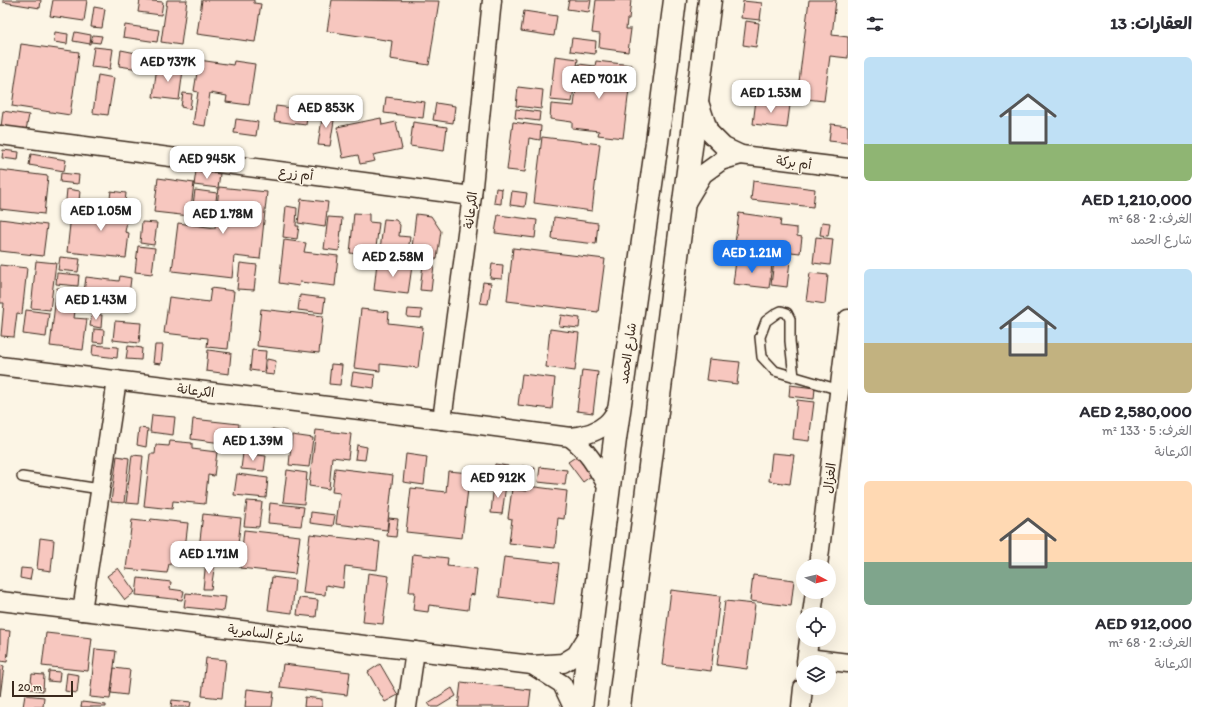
<!DOCTYPE html>
<html lang="ar">
<head>
<meta charset="utf-8">
<style>
	:root { --surface:#fff; --page:#f7f7f7; --text:#2b2b33; --muted:#7c7c81; --accent:#1a73e8 }
	body { margin:0; font-family:Itim,"Playpen Sans Arabic",sans-serif; background:var(--page); color:var(--text); direction:rtl; height:100vh; display:flex; flex-direction:column; font-size:15px; white-space:nowrap }
	* { box-sizing:border-box; margin:0 }
	p { font-size:13px; color:var(--muted) }
	.icon { flex:none; width:22px; height:22px; fill:none; stroke:currentColor; stroke-width:2; stroke-linecap:round; stroke-linejoin:round }
	.map { position:relative; flex:1; overflow:hidden; direction:ltr }
	.sheet { display:flex; flex-direction:column; background:var(--surface); width:360px }
	.sheet>* { flex:none }
	.needle { width:26px; rotate:97deg }
	.tools { position:absolute; left:796px; top:559px; display:grid; gap:8px }
	.tools a { display:grid; place-items:center; width:40px; height:40px; border-radius:50%; background:var(--surface); box-shadow:0 4px 16px #0002; font-size:20px }
	.scale { position:absolute; left:12px; bottom:10px; width:61px; box-sizing:border-box; padding-left:4px; border:2px solid #3b2a1e; border-top:0; font-size:11px; line-height:14px; white-space:nowrap; color:#3b2a1e; -webkit-text-stroke:3px #fcf5e5; paint-order:stroke }
	.price { position:absolute; translate:-50% -34px; padding:0 9px; border-radius:8px; background:#fff; color:#222; font-size:13px; line-height:26px; filter:drop-shadow(0 1px 2px #0008) }
	.price::after { content:''; position:absolute; left:50%; top:24px; width:12px; height:9px; margin-left:-6px; background:inherit; clip-path:polygon(0 0,100% 0,50% 100%) }
	.price.selected { background:var(--accent); color:#fff }
	ul { padding:0; list-style:none }
	li { display:grid; align-content:center; gap:8px; height:212px; padding:0 16px }
	li span { display:grid; place-items:center; height:124px; border-radius:6px; color:#555 }
	li>.icon { margin-inline-start:auto }
	span .icon { width:72px; height:72px; fill:#fffc; stroke-width:1 }
	li b { font-size:17px }
	h2 { display:flex; justify-content:space-between; align-items:center; height:48px; padding:0 16px; font-size:17px }
	main { display:flex; flex:1; min-height:0 }
	.map>svg:first-child { display:block }
	.building { fill:#f7c7bf; stroke:#3b2a1e }
	.lines { fill:none; stroke-linecap:round; stroke-linejoin:round }
	.service-casing { stroke:#3b2a1e; stroke-width:12 }
	.minor-casing { stroke:#3b2a1e; stroke-width:21 }
	.tertiary-casing { stroke:#3b2a1e; stroke-width:25 }
	.service { stroke:#fcf5e5; stroke-width:9 }
	.minor { stroke:#fcf5e5; stroke-width:18 }
	.tertiary { stroke:#fcf5e5; stroke-width:22 }
	.labels { text-anchor:middle; stroke-width:3; stroke-linejoin:round; paint-order:stroke }
	.street-label { font-size:13px; fill:#3b2a1e; stroke:#fcf5e5 }
</style>
</head>
<body>
<main>
<section class="sheet">
<h2>العقارات: 13<svg class="icon" aria-label="filters" viewBox="0 0 24 24"><path d="M4 7h16M4 17h16"/><circle cx="9" cy="7" r="2"/><circle cx="15" cy="17" r="2"/></svg></h2>
<ul>
<li><span style="background:linear-gradient(#bfe0f5 70%,#8fb573 0)"><svg class="icon" aria-label="home" viewBox="0 0 24 24"><path d="M3 11l9-7 9 7M6 9v11h12V9"/></svg></span><div><b>AED 1,210,000</b><p>الغرف: 2 · 68 m²</p><p>شارع الحمد</p></div></li>
<li><span style="background:linear-gradient(#bfe0f5 60%,#c2b280 0)"><svg class="icon" aria-label="home" viewBox="0 0 24 24"><path d="M3 11l9-7 9 7M6 9v11h12V9"/></svg></span><div><b>AED 2,580,000</b><p>الغرف: 5 · 133 m²</p><p>الكرعانة</p></div></li>
<li><span style="background:linear-gradient(#ffd9b3 65%,#7fa58c 0)"><svg class="icon" aria-label="home" viewBox="0 0 24 24"><path d="M3 11l9-7 9 7M6 9v11h12V9"/></svg></span><div><b>AED 912,000</b><p>الغرف: 2 · 68 m²</p><p>الكرعانة</p></div></li>
</ul>
</section>
<div class="map">
<svg width="848" height="707" viewBox="0 0 848 707">
	<rect width="100%" height="100%" fill="#fcf5e5"/>
	<filter id="ink" filterUnits="userSpaceOnUse"><feTurbulence type="fractalNoise" baseFrequency=".025" numOctaves="2"/><feDisplacementMap in="SourceGraphic" scale="8" xChannelSelector="R" yChannelSelector="G"/><feConvolveMatrix kernelMatrix="1 2 1 2 8 2 1 2 1" color-interpolation-filters="sRGB"/></filter>
	<g filter="url(#ink)">
		<g class="building">
			<polygon points="3,0 41,0 40,8 3,2"/>
			<polygon points="53,0 87,0 84,21 50,16"/>
			<polygon points="140,0 163,2 161,15 138,12"/>
			<polygon points="167,0 187,0 181,45 161,42"/>
			<polygon points="202,0 254,0 254,3 261,4 255,42 197,34"/>
			<polygon points="332,0 439,1 429,65 390,59 392,41 327,31"/>
			<polygon points="569,0 591,0 589,12 567,9"/>
			<polygon points="596,0 631,0 629,19 627,19 626,29 631,29 628,52 599,48 600,34 592,33"/>
			<polygon points="809,0 836,0 832,35 848,37 848,58 830,56 824,101 797,98"/>
			<polygon points="743,1 762,3 760,20 741,18"/>
			<polygon points="94,7 105,9 102,28 91,27"/>
			<polygon points="524,11 557,16 554,36 521,31"/>
			<polygon points="746,21 759,23 756,47 743,45"/>
			<polygon points="125,25 159,30 157,42 123,37"/>
			<polygon points="55,32 68,34 67,44 54,42"/>
			<polygon points="75,32 91,35 90,44 73,41"/>
			<polygon points="93,35 102,36 100,43 91,42"/>
			<polygon points="572,38 596,41 595,54 570,51"/>
			<polygon points="21,44 79,52 70,115 12,106"/>
			<polygon points="94,47 113,49 110,69 91,67"/>
			<polygon points="121,50 141,54 139,69 119,66"/>
			<polygon points="555,56 578,59 572,102 550,100"/>
			<polygon points="199,60 233,65 234,61 255,64 249,105 226,102 227,96 210,93 205,126 193,124 198,92 194,91"/>
			<polygon points="596,61 632,65 623,138 598,135 599,131 572,128 572,122 550,119 551,104 574,106 579,64 595,66"/>
			<polygon points="157,66 183,70 179,100 153,97"/>
			<polygon points="98,75 114,78 108,115 93,113"/>
			<polygon points="518,87 543,90 541,109 516,106"/>
			<polygon points="183,93 192,94 190,109 181,107"/>
			<polygon points="386,97 425,102 423,118 384,113"/>
			<polygon points="756,100 790,105 787,128 753,124"/>
			<polygon points="436,103 455,106 453,123 433,120"/>
			<polygon points="276,106 308,110 306,125 274,121"/>
			<polygon points="516,109 540,112 539,121 515,118"/>
			<polygon points="3,111 29,115 26,130 1,127"/>
			<polygon points="323,112 335,114 330,146 318,145"/>
			<polygon points="381,118 382,125 396,122 402,149 373,155 375,161 360,164 358,155 343,158 337,127"/>
			<polygon points="236,119 258,122 256,136 234,133"/>
			<polygon points="413,122 447,127 444,151 410,146"/>
			<polygon points="513,122 541,126 540,140 529,138 525,172 507,170"/>
			<polygon points="831,124 848,126 848,143 829,141"/>
			<polygon points="542,137 600,144 592,211 534,203"/>
			<polygon points="3,150 19,152 18,160 2,158"/>
			<polygon points="31,154 66,160 64,171 29,165"/>
			<polygon points="0,170 48,176 44,214 0,209"/>
			<polygon points="196,171 220,174 218,188 194,185"/>
			<polygon points="61,173 79,175 78,184 60,182"/>
			<polygon points="158,178 194,183 190,216 154,212"/>
			<polygon points="753,181 815,189 813,207 751,200"/>
			<polygon points="219,187 267,192 260,259 234,256 232,278 172,271 178,223 215,228"/>
			<polygon points="496,188 502,189 501,204 494,203"/>
			<polygon points="67,189 80,191 78,211 65,210"/>
			<polygon points="195,190 217,193 213,223 191,220"/>
			<polygon points="111,191 126,193 123,221 127,221 125,232 129,233 126,258 67,252 71,215 107,219"/>
			<polygon points="512,191 527,193 525,207 510,205"/>
			<polygon points="301,199 328,202 325,227 298,223"/>
			<polygon points="286,206 297,208 296,226 299,226 297,239 283,237"/>
			<polygon points="354,213 369,214 369,222 379,223 375,256 350,253"/>
			<polygon points="739,213 781,219 780,226 797,228 797,236 802,237 800,253 791,252 787,287 771,285 774,261 737,257 738,244 735,243"/>
			<polygon points="416,214 431,216 441,231 437,259 411,256"/>
			<polygon points="498,215 537,220 535,238 495,233"/>
			<polygon points="328,217 342,218 339,251 324,249"/>
			<polygon points="554,217 598,223 596,244 552,239"/>
			<polygon points="0,219 47,225 43,256 0,251"/>
			<polygon points="384,219 396,220 400,225 399,236 410,237 407,260 379,257"/>
			<polygon points="142,222 157,223 154,245 140,243"/>
			<polygon points="822,222 830,223 828,236 820,235"/>
			<polygon points="816,237 833,239 830,265 813,263"/>
			<polygon points="284,240 306,243 304,252 338,256 335,286 300,282 299,286 279,283"/>
			<polygon points="138,246 155,248 152,274 135,272"/>
			<polygon points="513,248 605,259 598,312 507,301"/>
			<polygon points="60,257 80,259 78,272 58,270"/>
			<polygon points="36,261 56,263 50,310 31,308"/>
			<polygon points="736,261 772,265 769,288 733,284"/>
			<polygon points="377,262 412,266 408,294 374,290"/>
			<polygon points="240,263 257,265 254,290 237,289"/>
			<polygon points="423,264 434,265 431,291 420,290"/>
			<polygon points="492,264 503,265 502,279 490,278"/>
			<polygon points="0,265 27,268 22,314 17,313 14,337 1,336 4,303 0,303"/>
			<polygon points="57,273 79,275 78,286 56,284"/>
			<polygon points="810,273 828,275 825,304 806,301"/>
			<polygon points="120,276 131,278 127,312 82,307 86,277 119,281"/>
			<polygon points="483,282 491,283 488,304 480,303"/>
			<polygon points="57,288 78,291 74,318 87,319 83,350 50,346"/>
			<polygon points="211,288 234,291 228,349 207,347 208,338 164,333 169,297 209,302"/>
			<polygon points="300,295 325,298 323,313 298,310"/>
			<polygon points="261,309 323,316 319,353 257,346"/>
			<polygon points="361,309 389,312 388,323 423,327 418,368 380,364 380,371 354,368"/>
			<polygon points="408,309 422,310 421,318 407,317"/>
			<polygon points="26,310 49,313 46,337 23,334"/>
			<polygon points="92,314 102,315 101,328 90,326"/>
			<polygon points="561,315 580,318 579,328 559,326"/>
			<polygon points="115,321 141,323 139,343 113,340"/>
			<polygon points="94,329 104,330 103,343 93,342"/>
			<polygon points="550,329 579,333 575,371 546,367"/>
			<polygon points="93,345 118,347 117,358 92,355"/>
			<polygon points="155,345 163,345 161,364 153,363"/>
			<polygon points="128,346 142,348 141,360 126,359"/>
			<polygon points="208,350 231,353 229,374 206,371"/>
			<polygon points="252,350 266,351 264,372 250,370"/>
			<polygon points="267,359 276,361 274,375 265,374"/>
			<polygon points="709,359 740,362 737,384 706,380"/>
			<polygon points="331,364 342,365 340,385 329,384"/>
			<polygon points="582,370 598,372 593,413 577,411"/>
			<polygon points="353,372 375,375 374,388 351,385"/>
			<polygon points="522,374 555,378 552,409 518,405"/>
			<polygon points="790,385 815,388 814,399 789,396"/>
			<polygon points="797,400 814,402 809,441 793,439"/>
			<polygon points="152,415 175,417 173,435 150,432"/>
			<polygon points="193,419 239,424 237,445 191,439"/>
			<polygon points="139,428 148,429 146,447 137,445"/>
			<polygon points="272,429 286,431 283,451 270,450"/>
			<polygon points="316,430 351,434 348,459 332,457 329,489 309,486"/>
			<polygon points="292,435 313,438 309,467 289,465"/>
			<polygon points="170,441 192,443 192,449 217,452 214,476 208,475 205,504 173,501 172,509 144,506 150,454 155,454 156,445 169,446"/>
			<polygon points="357,445 367,447 365,460 355,459"/>
			<polygon points="243,453 266,456 264,471 241,469"/>
			<polygon points="772,453 794,455 790,484 769,481"/>
			<polygon points="406,454 427,457 424,485 403,482"/>
			<polygon points="132,455 143,456 138,504 126,503"/>
			<polygon points="117,456 129,458 124,503 111,502"/>
			<polygon points="577,456 591,476 583,482 568,462"/>
			<polygon points="495,464 508,466 507,481 493,479"/>
			<polygon points="522,466 535,468 533,480 520,478"/>
			<polygon points="540,467 567,470 565,485 538,482"/>
			<polygon points="335,468 393,475 387,530 336,524 340,493 332,492"/>
			<polygon points="287,470 307,473 304,504 283,502"/>
			<polygon points="448,471 470,473 462,538 406,532 411,488 446,492"/>
			<polygon points="237,474 268,478 266,498 234,495"/>
			<polygon points="494,483 506,485 502,514 491,513"/>
			<polygon points="528,486 567,491 564,519 558,518 555,548 509,543 512,519 508,518 512,489 527,491"/>
			<polygon points="247,501 262,502 259,527 244,526"/>
			<polygon points="270,503 304,507 301,526 268,523"/>
			<polygon points="311,512 335,515 333,526 310,523"/>
			<polygon points="203,514 241,518 236,562 198,557"/>
			<polygon points="389,518 398,519 396,537 387,536"/>
			<polygon points="151,519 188,523 183,565 169,564 167,573 126,569 132,520 150,522"/>
			<polygon points="244,530 300,536 295,574 240,568"/>
			<polygon points="310,534 380,542 377,570 345,566 343,588 326,585 325,595 303,593"/>
			<polygon points="40,538 54,540 51,571 37,569"/>
			<polygon points="413,554 448,558 447,566 477,569 474,595 470,594 468,610 429,605 428,612 413,610 415,592 409,592"/>
			<polygon points="504,557 559,563 554,604 499,597"/>
			<polygon points="206,561 215,563 211,589 203,589"/>
			<polygon points="21,568 32,569 30,580 20,578"/>
			<polygon points="118,568 135,592 125,600 107,576"/>
			<polygon points="368,573 389,576 383,624 363,622"/>
			<polygon points="753,575 794,580 791,606 750,601"/>
			<polygon points="272,577 295,580 292,613 268,610"/>
			<polygon points="138,578 171,582 170,589 184,591 182,600 136,595"/>
			<polygon points="671,590 720,596 711,671 662,665"/>
			<polygon points="186,593 226,597 224,611 184,607"/>
			<polygon points="299,598 318,600 316,617 297,615"/>
			<polygon points="725,601 755,604 747,669 717,665"/>
			<polygon points="0,630 10,631 7,662 0,661"/>
			<polygon points="46,633 92,638 88,671 42,666"/>
			<polygon points="95,649 116,651 110,699 90,697"/>
			<polygon points="206,658 226,660 222,698 202,696"/>
			<polygon points="283,664 350,672 347,695 280,687"/>
			<polygon points="380,664 398,695 385,702 368,672"/>
			<polygon points="0,665 4,666 0,697"/>
			<polygon points="114,668 130,670 127,695 111,693"/>
			<polygon points="49,671 60,672 59,682 48,681"/>
			<polygon points="67,673 79,675 77,693 65,691"/>
			<polygon points="32,674 44,675 43,691 30,689"/>
			<polygon points="461,682 531,690 529,707 458,707"/>
			<polygon points="452,688 456,696 438,707 431,707 428,703"/>
			<polygon points="247,689 274,692 272,707 245,707"/>
			<polygon points="25,695 44,697 43,707 23,707"/>
			<polygon points="305,697 322,699 322,707 304,707"/>
			<polygon points="172,700 191,702 190,707 171,707"/>
			<polygon points="82,702 106,705 106,707 81,707"/>
		</g>
		<g class="lines">
			<defs>
				<g id="service">
					<polyline points="794,377 790,341 790,319 787,313 781,311 777,313 766,321 760,337 762,357 775,371 840,390"/>
					<polyline points="22,477 100,489"/>
				</g>
				<g id="minor">
					<polyline points="698,99 709,132 724,147 741,155 848,168"/>
					<polyline points="0,135 472,196"/>
					<polyline points="685,204 703,174 721,161 741,155"/>
					<path d="M0,366L442,420L570,437C583,436 596,433 606,424C612,419 616,411 620,405"/>
					<polyline points="442,420 472,196 492,0"/>
					<path d="M570,437C590,453 597,468 609,489"/>
					<polyline points="818,566 848,319"/>
					<polyline points="0,601 532,665 563,663 576,655 589,634"/>
					<polyline points="82,611 117,380"/>
					<polyline points="812,614 815,592"/>
					<polyline points="807,658 848,663"/>
					<polyline points="806,662 809,640"/>
					<polyline points="532,665 562,684 573,707"/>
					<polyline points="407,707 415,651"/>
					<polyline points="801,707 803,688"/>
				</g>
				<g id="tertiary">
					<polyline points="581,707 615,439 657,142 675,0"/>
					<polyline points="619,707 710,0"/>
				</g>
			</defs>
			<use href="#service" class="service-casing"/>
			<use href="#minor" class="minor-casing"/>
			<use href="#tertiary" class="tertiary-casing"/>
			<use href="#service" class="service"/>
			<use href="#minor" class="minor"/>
			<use href="#tertiary" class="tertiary"/>
		</g>
	</g>
	<g class="labels">
		<g class="street-label">
			<text transform="translate(794 162) rotate(7)" y="5">أم بركة</text>
			<text transform="translate(296 173) rotate(7)" y="5">أم زرع</text>
			<text transform="translate(470 210) rotate(-83)" y="5">الكرعانة</text>
			<text transform="translate(627 353) rotate(-82)" y="5">شارع الحمد</text>
			<text transform="translate(196 390) rotate(7)" y="5">الكرعانة</text>
			<text transform="translate(829 478) rotate(-83)" y="5">الغزال</text>
			<text transform="translate(266 633) rotate(7)" y="5">شارع السامرية</text>
		</g>
	</g>
</svg>
<div class="tools">
<a><svg class="needle" viewBox="-14 -14 28 28"><path d="M0-13l5 13h-10z" fill="#e53935"/><path d="M0 13l5-13h-10z" fill="#7c7c81"/></svg></a>
<a><svg class="icon" aria-label="locate" viewBox="0 0 24 24"><circle cx="12" cy="12" r="6"/><path d="M12 2v4M12 18v4M2 12h4M18 12h4"/></svg></a>
<a><svg class="icon" aria-label="layers" viewBox="0 0 24 24"><path d="M12 4l9 5-9 5-9-5zM3 14l9 5 9-5"/></svg></a>
</div>
<div class="scale">20 m</div>
<b class="price" style="left:168px;top:83px">AED 737K</b>
<b class="price" style="left:599px;top:100px">AED 701K</b>
<b class="price" style="left:771px;top:114px">AED 1.53M</b>
<b class="price" style="left:326px;top:129px">AED 853K</b>
<b class="price" style="left:207px;top:180px">AED 945K</b>
<b class="price" style="left:101px;top:232px">AED 1.05M</b>
<b class="price" style="left:223px;top:235px">AED 1.78M</b>
<b class="price selected" style="left:752px;top:274px">AED 1.21M</b>
<b class="price" style="left:393px;top:278px">AED 2.58M</b>
<b class="price" style="left:96px;top:321px">AED 1.43M</b>
<b class="price" style="left:253px;top:462px">AED 1.39M</b>
<b class="price" style="left:498px;top:499px">AED 912K</b>
<b class="price" style="left:209px;top:575px">AED 1.71M</b>
</div>
</main>
</body>
</html>
